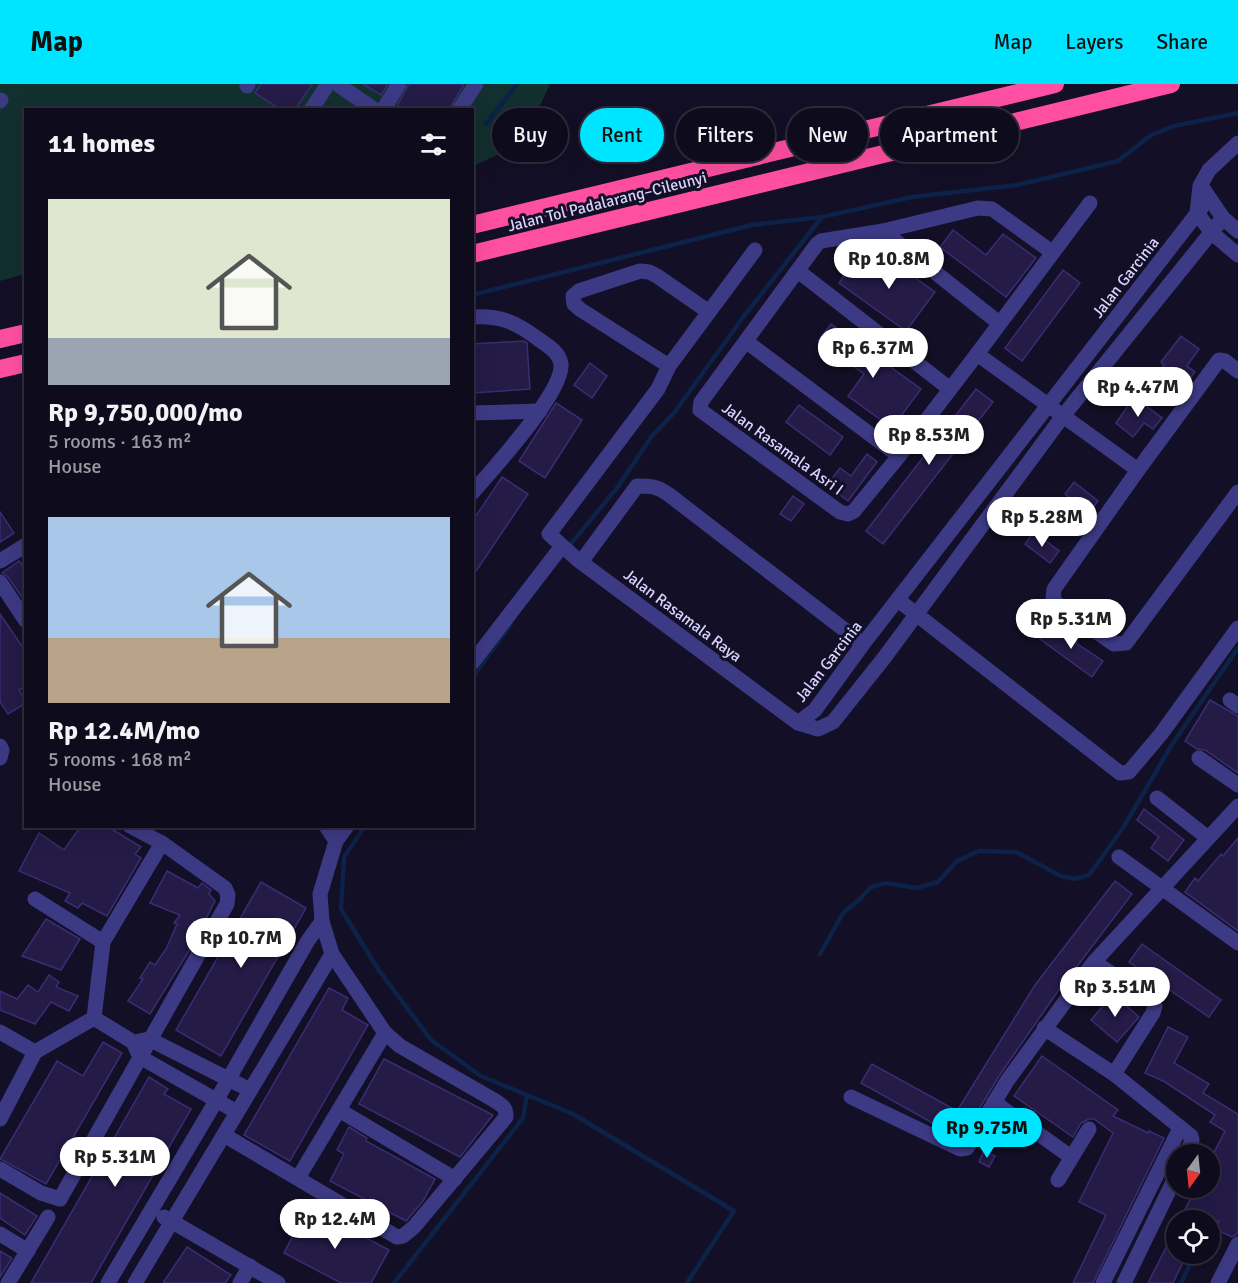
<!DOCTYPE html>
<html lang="en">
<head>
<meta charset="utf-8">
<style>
	:root { --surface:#0e0b1c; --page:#1c1929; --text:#f1f3f6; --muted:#9b9ba3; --line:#2e2b3b; --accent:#00e5ff }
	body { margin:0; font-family:Signika,sans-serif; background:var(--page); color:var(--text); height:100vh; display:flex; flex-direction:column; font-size:22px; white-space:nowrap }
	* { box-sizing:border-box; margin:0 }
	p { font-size:20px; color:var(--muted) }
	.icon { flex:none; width:33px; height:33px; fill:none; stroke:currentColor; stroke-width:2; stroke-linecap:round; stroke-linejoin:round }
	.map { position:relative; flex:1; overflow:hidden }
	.details { position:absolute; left:24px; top:24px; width:450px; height:720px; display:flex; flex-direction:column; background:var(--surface); border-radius:0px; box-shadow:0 6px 24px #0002,0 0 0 2px var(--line) }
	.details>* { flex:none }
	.banner { position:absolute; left:492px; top:24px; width:570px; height:54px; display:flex; gap:12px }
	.needle { width:39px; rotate:195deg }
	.controls { position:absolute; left:1166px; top:1060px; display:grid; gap:12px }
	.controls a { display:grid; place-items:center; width:54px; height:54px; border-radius:50%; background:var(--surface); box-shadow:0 6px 24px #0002,0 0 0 2px var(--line); font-size:30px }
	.price { position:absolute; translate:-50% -51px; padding:0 14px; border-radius:21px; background:#fff; color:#222; font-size:20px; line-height:39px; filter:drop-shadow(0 2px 3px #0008) }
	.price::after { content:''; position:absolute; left:50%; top:36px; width:18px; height:14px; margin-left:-9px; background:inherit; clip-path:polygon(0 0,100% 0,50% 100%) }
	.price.current { background:var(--accent); color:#111 }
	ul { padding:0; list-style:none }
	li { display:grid; align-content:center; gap:12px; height:318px; padding:0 24px }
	li span { display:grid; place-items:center; height:186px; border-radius:0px; color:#555 }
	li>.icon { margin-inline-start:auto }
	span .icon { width:108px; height:108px; fill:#fffc; stroke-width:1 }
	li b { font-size:26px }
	h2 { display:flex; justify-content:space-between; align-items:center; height:72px; padding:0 24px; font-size:26px }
	.tag { padding:0 21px; border-radius:27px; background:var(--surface); box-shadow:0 6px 24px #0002,0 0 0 2px var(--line); font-size:21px; line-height:54px }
	.tag.current { background:var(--accent); color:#111 }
	header { display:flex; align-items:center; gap:36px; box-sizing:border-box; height:84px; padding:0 30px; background:var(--accent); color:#111 }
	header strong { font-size:28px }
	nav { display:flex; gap:33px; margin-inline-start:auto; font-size:21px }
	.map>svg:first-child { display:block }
	.green { fill:#12302f }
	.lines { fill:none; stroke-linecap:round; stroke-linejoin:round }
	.stream { stroke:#0c2248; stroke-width:4.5 }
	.building { fill:#241b47; stroke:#3b2d73; stroke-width:1.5 }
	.minor { stroke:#3d3a85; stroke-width:15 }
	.highway { stroke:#ff4fa3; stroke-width:18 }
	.labels { text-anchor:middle; stroke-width:6; stroke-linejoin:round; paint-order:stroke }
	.street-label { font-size:16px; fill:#d9d4ff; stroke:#130f26 }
</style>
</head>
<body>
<header>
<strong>Map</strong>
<nav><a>Map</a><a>Layers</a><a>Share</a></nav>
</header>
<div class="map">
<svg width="1238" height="1199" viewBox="0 0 1238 1199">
	<rect width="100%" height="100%" fill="#130f26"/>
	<polygon class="green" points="0,0 550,0 523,59 473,82 472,26 26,26 25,190 0,197"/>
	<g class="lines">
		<g class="stream">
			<polyline points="486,40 517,0"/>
			<polyline points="472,211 752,141 822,133 912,113 1017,101 1072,88 1118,77 1151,51 1174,42 1238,29"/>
			<polyline points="568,463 617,404 652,352 674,329 744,232 822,133"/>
			<polyline points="472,594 511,540"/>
			<polyline points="365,742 344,773 341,825 378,885 431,956 481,992 573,1030 734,1127 687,1199"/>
			<polyline points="820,870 843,829 860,815 871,803 886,799 916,804 938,798 957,777 979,767 1016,768 1061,792 1075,795 1089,791 1123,744 1171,662 1238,564"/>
			<polyline points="394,1199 523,1034 527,1011"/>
			<polyline points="1181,1199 1195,1170"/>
		</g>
	</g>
	<g class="building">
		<polygon points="261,0 312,0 295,26 281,26 255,9"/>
		<polygon points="363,0 388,0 381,11"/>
		<polygon points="409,0 464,0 449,26 402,26 397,22"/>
		<polygon points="953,146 986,171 1003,150 1036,174 1006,213 940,163"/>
		<polygon points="879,168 935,208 906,247 839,199 851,181 863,190"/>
		<polygon points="1063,186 1080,199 1022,277 1005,264"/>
		<polygon points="831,240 921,305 892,344 848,312 864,290 818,257"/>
		<polygon points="1181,252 1199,265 1187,282 1195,288 1187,298 1179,293 1167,309 1151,297 1164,281 1161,278"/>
		<polygon points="524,257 527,259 530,305 472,309 472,288 474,287 472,260"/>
		<polygon points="590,279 607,292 592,314 574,301"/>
		<polygon points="976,305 993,318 883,460 866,447"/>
		<polygon points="1134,313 1162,334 1153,345 1144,339 1133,353 1116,339"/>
		<polygon points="556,319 582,336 545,394 519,377"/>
		<polygon points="799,321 843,353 830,371 786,338"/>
		<polygon points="867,370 877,378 848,417 827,401 840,384 851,392"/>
		<polygon points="502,393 528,410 472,493 472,438"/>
		<polygon points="1074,398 1098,417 1089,429 1065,410"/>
		<polygon points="793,412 804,420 791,437 780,430"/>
		<polygon points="0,428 14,449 0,458"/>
		<polygon points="1034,448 1059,467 1050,479 1025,460"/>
		<polygon points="19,477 26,487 26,519 8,493 2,489"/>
		<polygon points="0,530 26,568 26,602 19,606 26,619 8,630 0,618"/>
		<polygon points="1053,538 1077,557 1076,559 1103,577 1092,593 1040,555"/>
		<polygon points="1210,616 1238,632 1238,689 1205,666 1197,665 1185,657"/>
		<polygon points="1144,725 1184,756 1168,777 1151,764 1159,753 1137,736"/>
		<polygon points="81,742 107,742 141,763 135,770 141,774 107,832 82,819 78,824 65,817 70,809 19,787 39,749 64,766"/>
		<polygon points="1238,754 1238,847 1185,808 1195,794 1198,797 1221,770 1223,772"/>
		<polygon points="167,787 198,804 202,799 211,806 209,810 215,817 189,867 150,930 128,917 143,895 140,894 150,878 155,881 166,865 177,840 174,839 180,831 150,819"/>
		<polygon points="1115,797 1132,810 1056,910 999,992 961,1055 861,999 872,980 957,1027 1035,901"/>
		<polygon points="261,798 306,824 221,972 176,946"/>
		<polygon points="46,835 80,855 61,886 22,872"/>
		<polygon points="1142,860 1221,916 1209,933 1129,878"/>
		<polygon points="49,891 59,898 56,903 78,912 69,927 51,918 35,940 0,926 0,907 17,915 28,901 38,908"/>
		<polygon points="329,904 348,914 342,926 368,941 290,1077 244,1051"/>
		<polygon points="1113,910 1139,933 1117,958 1091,936"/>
		<polygon points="1168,943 1188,953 1174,979 1209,1000 1203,1009 1238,1030 1238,1147 1236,1151 1232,1153 1215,1145 1219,1137 1179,1137 1196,1104 1209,1104 1209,1078 1225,1047 1210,1038 1215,1031 1165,998 1145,989"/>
		<polygon points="103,958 122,969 46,1100 0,1075 57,977 83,992"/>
		<polygon points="1042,972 1118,1026 1113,1032 1148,1049 1149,1047 1164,1054 1093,1199 1073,1199 1106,1131 1079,1118 1113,1049 1094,1035 1089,1035 1081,1039 1073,1053 1014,1012"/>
		<polygon points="384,975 493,1031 460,1073 359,1020"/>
		<polygon points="149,993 168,1005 164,1010 191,1025 91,1199 31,1199"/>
		<polygon points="349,1043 367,1054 366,1057 435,1095 423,1117 406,1137 330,1097 344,1070 337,1066"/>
		<polygon points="984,1067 995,1072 989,1083 979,1078"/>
		<polygon points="0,1109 37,1132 25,1151 0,1134"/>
		<polygon points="308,1123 389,1166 371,1199 341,1199 284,1169"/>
		<polygon points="1176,1144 1176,1170 1187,1170 1173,1199 1148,1199"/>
		<polygon points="187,1163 231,1191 225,1199 163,1199"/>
		<polygon points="0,1167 12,1174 0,1193"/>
	</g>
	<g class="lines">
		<g class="minor">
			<polyline points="337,0 375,26"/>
			<polyline points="247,2 248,0"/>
			<polyline points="0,17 1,16"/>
			<polyline points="311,26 328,0"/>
			<polyline points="383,26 399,0"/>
			<polyline points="459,26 476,0"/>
			<polyline points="1238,59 1209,86 1200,102 1197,129 1212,149 1238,171"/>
			<polyline points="1204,106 1223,134 1238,147"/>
			<polyline points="883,147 999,239"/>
			<polyline points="1052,168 992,125 978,124 883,147 821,157 817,160 701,318 700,326 840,428 848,430 854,427 899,372 977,270 1138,386"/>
			<polyline points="798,187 950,305"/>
			<polyline points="709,228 657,192 649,188 640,187 579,207 573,212 574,220 581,226 669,282 658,305 549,450 578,476 798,639 818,645 833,638 884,574 1063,332 1223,134"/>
			<path d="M472,233C500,231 515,238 537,254C546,261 559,267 561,280C564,308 492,386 472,409"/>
			<polyline points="747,258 899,372"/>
			<polyline points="977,270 1090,119"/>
			<polyline points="669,282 755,166"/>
			<polyline points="1238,287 1225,277 1219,276 1138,386 1054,505 1053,514 1057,520 1114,560 1126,559 1238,408"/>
			<polyline points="472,329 540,327"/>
			<polyline points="0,477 26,461"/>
			<path d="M581,478L637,402C650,402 657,402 668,410L863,560"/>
			<polyline points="0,498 26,537"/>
			<polyline points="898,516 1120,689 1129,688 1161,650 1238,544"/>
			<polyline points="472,579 562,462"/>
			<polyline points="1230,616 1238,622"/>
			<polyline points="798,639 815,626 863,560 1209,114"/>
			<polyline points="0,662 2,666 0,674"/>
			<polyline points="1199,674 1238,701"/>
			<polyline points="1157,714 1208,754"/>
			<polyline points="130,742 162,759"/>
			<polyline points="326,742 336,757"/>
			<polyline points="1119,773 1238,859"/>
			<polyline points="35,815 103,858"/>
			<polyline points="1094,878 1152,916 1155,922 1153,929 1114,990"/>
			<polyline points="94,934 133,958 140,973 237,1028"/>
			<polyline points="1044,944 1114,990 1191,1052 1192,1056 1186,1071"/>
			<polyline points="0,948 35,968 94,934"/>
			<polyline points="139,957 149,955 250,1006"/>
			<polyline points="851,1013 960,1065 967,1064 1007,997 1094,878 1238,722"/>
			<polyline points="994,1018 1071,1073"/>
			<polyline points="339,1026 455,1095"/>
			<polyline points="0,1035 35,968"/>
			<path d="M224,1051L397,1153L403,1152L414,1143L506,1033C507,1023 500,1020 492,1015L400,962L385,949L332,870L322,837L320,810L336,757L347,742"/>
			<polyline points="0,1085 41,1109 60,1115 227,820 228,811 225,804 162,759 103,858 94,934"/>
			<polyline points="298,1094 385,949"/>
			<polyline points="1058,1096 1089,1045"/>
			<polyline points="164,1133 278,1199"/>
			<polyline points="0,1150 28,1167"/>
			<polyline points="8,1199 48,1133"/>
			<polyline points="108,1199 216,1017 307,858 322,837"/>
			<polyline points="135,1199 332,870"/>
			<polyline points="240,1199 250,1182"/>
			<polyline points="1103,1199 1180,1044"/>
			<polyline points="1124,1199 1176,1092"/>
			<polyline points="1218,1199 1238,1160"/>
		</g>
		<g class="highway">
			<polyline points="472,141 1055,0"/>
			<polyline points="472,170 1171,0"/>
			<polyline points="0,255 26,249"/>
			<polyline points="0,285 26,279"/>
		</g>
	</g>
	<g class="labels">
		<g class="street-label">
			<text transform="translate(607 117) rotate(-14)" y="6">Jalan Tol Padalarang–Cileunyi</text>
			<text transform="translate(1125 193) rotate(-52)" y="6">Jalan Garcinia</text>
			<text transform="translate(783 364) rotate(36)" y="6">Jalan Rasamala Asri I</text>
			<text transform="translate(683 531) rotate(37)" y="6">Jalan Rasamala Raya</text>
			<text transform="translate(828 577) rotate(-52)" y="6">Jalan Garcinia</text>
		</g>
	</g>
</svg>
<div class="controls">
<a><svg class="needle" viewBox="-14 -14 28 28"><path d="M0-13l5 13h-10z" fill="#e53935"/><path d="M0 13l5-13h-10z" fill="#9b9ba3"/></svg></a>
<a><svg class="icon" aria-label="locate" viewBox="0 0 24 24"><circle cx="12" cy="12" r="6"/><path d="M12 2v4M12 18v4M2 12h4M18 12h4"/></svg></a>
</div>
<b class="price" style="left:889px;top:206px">Rp 10.8M</b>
<b class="price" style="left:873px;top:295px">Rp 6.37M</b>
<b class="price" style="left:1138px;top:334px">Rp 4.47M</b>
<b class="price" style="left:929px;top:382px">Rp 8.53M</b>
<b class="price" style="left:1042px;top:464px">Rp 5.28M</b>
<b class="price" style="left:1071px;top:566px">Rp 5.31M</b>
<b class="price" style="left:241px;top:885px">Rp 10.7M</b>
<b class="price" style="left:1115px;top:934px">Rp 3.51M</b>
<b class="price current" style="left:987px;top:1075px">Rp 9.75M</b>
<b class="price" style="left:115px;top:1104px">Rp 5.31M</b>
<b class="price" style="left:335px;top:1166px">Rp 12.4M</b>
<div class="banner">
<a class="tag">Buy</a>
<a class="tag current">Rent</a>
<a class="tag">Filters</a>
<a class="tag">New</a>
<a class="tag">Apartment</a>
</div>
<section class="details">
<h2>11 homes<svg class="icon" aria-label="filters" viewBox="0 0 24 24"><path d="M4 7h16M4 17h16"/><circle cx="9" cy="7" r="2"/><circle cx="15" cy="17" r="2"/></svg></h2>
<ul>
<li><span style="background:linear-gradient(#dfe7d0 75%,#9aa5b1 0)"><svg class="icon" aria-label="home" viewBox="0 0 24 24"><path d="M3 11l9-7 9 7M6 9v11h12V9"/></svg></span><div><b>Rp 9,750,000/mo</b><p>5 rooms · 163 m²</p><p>House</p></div></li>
<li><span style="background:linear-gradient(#a9c7e8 65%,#b9a48a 0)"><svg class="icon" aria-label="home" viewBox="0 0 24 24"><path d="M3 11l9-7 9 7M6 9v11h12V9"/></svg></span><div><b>Rp 12.4M/mo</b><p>5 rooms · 168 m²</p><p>House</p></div></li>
</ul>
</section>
</div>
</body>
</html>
